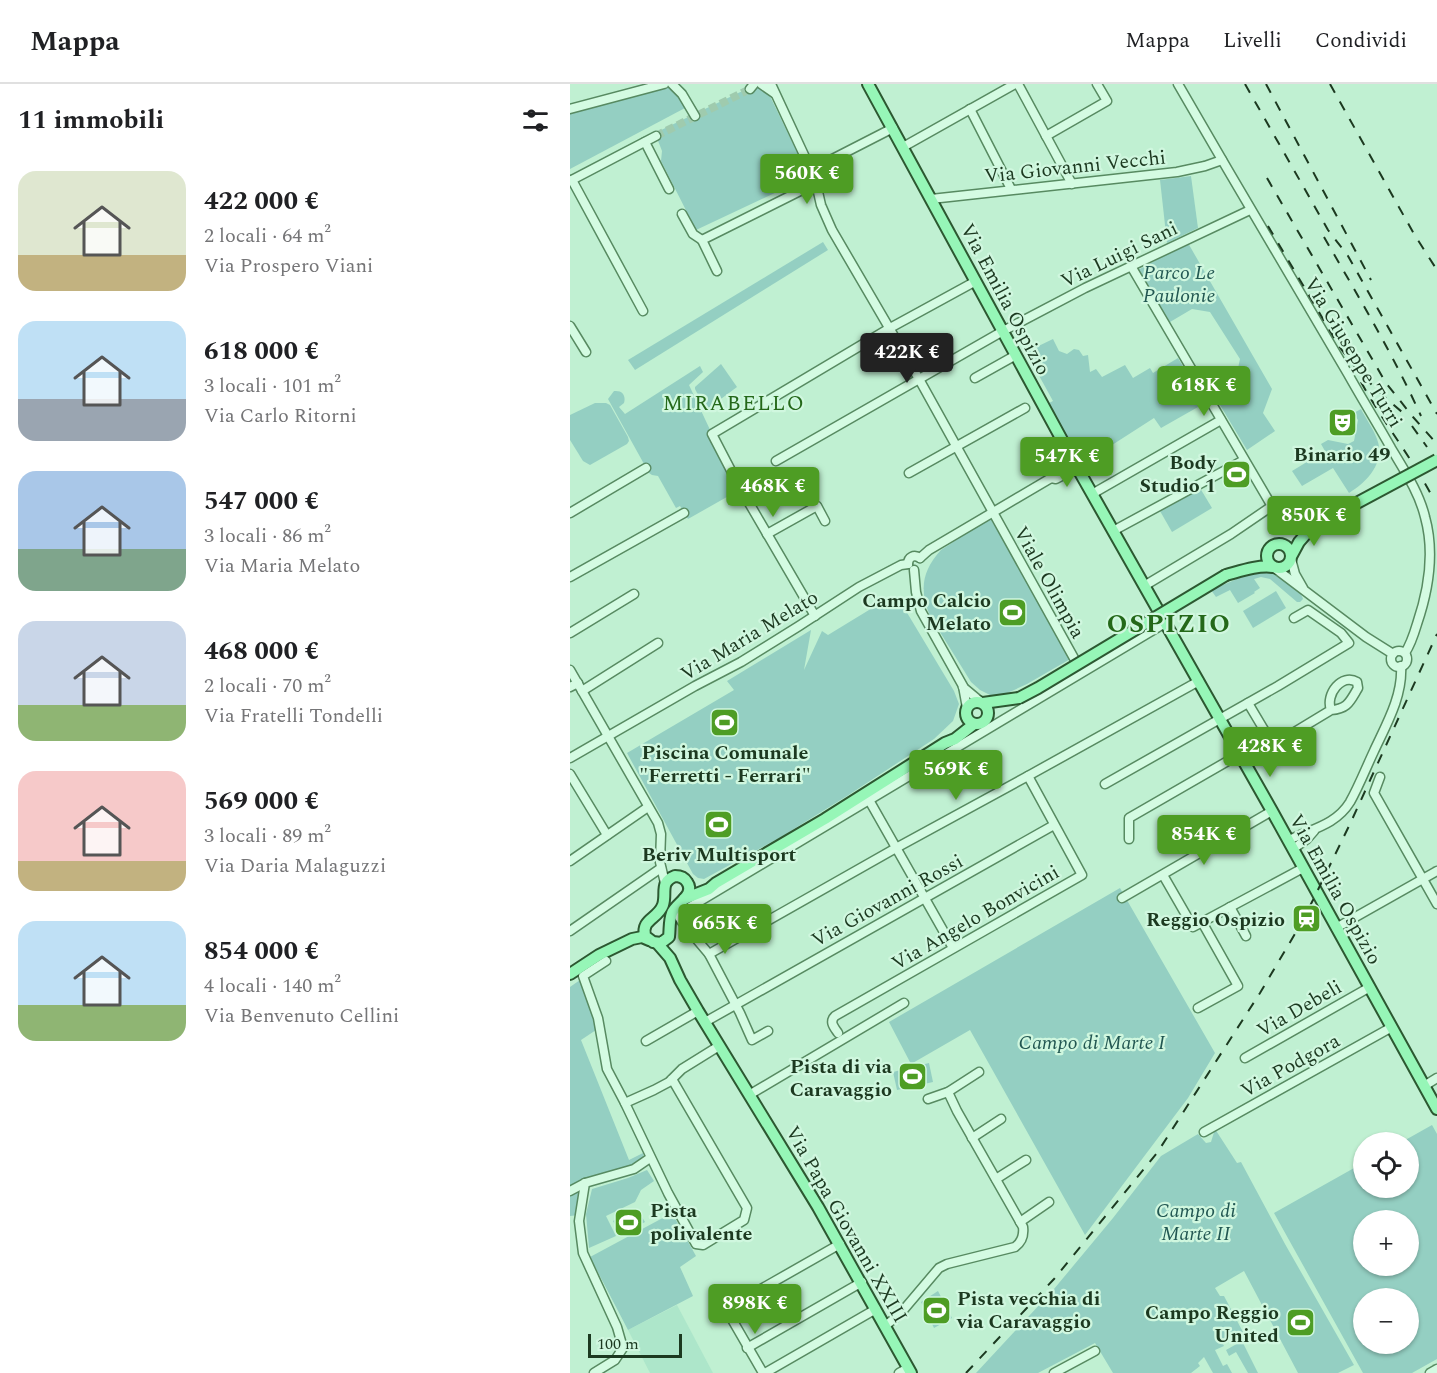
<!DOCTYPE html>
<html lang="it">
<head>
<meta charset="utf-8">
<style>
	:root { --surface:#fff; --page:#f6f6f6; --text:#202124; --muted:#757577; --line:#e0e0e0; --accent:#4e9d24 }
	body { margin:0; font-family:Spectral,serif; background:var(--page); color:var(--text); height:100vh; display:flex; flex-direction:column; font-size:22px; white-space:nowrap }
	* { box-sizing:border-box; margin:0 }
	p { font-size:20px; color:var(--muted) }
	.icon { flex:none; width:33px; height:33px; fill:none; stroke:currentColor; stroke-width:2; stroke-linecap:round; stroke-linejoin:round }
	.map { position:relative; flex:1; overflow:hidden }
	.sheet { display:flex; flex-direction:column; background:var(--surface); width:570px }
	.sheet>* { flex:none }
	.fabs { position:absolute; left:783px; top:1048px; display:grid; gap:12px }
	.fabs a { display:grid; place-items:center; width:66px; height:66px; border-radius:50%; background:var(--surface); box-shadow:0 2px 4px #0004; font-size:30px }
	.scale { position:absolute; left:18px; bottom:15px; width:94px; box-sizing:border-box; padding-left:6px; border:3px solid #1c3920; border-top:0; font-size:16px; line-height:21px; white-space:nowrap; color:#1c3920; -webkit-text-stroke:4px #d0f7df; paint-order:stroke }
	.price { position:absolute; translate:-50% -51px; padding:0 14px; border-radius:6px; background:var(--accent); color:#fff; font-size:20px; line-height:39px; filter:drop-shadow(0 2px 3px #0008) }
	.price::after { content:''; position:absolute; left:50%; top:36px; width:18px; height:14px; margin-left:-9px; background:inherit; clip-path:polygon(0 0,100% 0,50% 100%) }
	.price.selected { background:#222; color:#fff }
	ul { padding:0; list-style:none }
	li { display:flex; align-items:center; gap:18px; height:150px; padding:0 18px }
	li span { display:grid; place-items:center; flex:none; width:168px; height:120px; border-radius:18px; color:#555 }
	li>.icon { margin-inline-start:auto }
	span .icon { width:72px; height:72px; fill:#fffc; stroke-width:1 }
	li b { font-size:26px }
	h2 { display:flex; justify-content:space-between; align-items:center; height:72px; padding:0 18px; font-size:26px }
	header { display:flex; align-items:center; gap:36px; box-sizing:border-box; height:84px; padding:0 30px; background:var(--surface); border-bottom:2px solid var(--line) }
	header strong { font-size:28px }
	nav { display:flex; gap:33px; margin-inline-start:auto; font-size:21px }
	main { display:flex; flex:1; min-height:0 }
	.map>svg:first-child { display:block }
	.farmland { fill:#ade6ca }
	.green { fill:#94cfc2; fill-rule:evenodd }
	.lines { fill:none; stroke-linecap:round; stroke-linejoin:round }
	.minor-tunnel { stroke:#9fcbae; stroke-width:8; stroke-dasharray:8 4; stroke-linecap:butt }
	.minor-casing { stroke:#578a61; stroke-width:11 }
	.major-casing { stroke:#2c5831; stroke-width:14 }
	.minor { stroke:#d4fbe2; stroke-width:8 }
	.major { stroke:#96f6b7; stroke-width:10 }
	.rail { stroke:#1c3920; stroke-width:2; stroke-dasharray:10 10; stroke-linecap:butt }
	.major-bridge-casing { stroke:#2c5831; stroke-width:14; stroke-linecap:butt }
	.major-bridge { stroke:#96f6b7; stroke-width:10 }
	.labels { text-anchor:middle; stroke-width:4.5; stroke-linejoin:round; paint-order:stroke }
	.street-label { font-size:20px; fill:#1c3920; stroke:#d0f7df }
	.park-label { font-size:20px; font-style:italic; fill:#225752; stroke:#d0f7df }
	.poi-label { font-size:20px; font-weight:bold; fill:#1c3920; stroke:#d0f7df; text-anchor:end }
	.neighbourhood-label { font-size:21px; letter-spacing:1.5px; fill:#246819; stroke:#d0f7df }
	.district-label { font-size:26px; font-weight:bold; letter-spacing:1.5px; fill:#246819; stroke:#d0f7df }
</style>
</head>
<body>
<header>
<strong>Mappa</strong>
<nav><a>Mappa</a><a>Livelli</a><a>Condividi</a></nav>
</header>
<main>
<section class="sheet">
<h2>11 immobili<svg class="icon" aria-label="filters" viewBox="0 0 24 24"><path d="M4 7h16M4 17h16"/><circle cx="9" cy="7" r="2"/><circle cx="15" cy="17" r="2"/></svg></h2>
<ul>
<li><span style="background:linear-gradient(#dfe7d0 70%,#c2b280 0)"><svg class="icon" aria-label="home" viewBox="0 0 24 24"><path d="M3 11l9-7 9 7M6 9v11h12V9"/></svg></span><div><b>422 000 €</b><p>2 locali · 64 m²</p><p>Via Prospero Viani</p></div></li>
<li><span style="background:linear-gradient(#bfe0f5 65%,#9aa5b1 0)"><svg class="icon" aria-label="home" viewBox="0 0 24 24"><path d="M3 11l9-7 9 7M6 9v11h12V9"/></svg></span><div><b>618 000 €</b><p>3 locali · 101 m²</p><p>Via Carlo Ritorni</p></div></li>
<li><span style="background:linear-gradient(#a9c7e8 65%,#7fa58c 0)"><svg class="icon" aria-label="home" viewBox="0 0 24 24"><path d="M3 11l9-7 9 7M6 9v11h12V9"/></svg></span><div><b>547 000 €</b><p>3 locali · 86 m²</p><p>Via Maria Melato</p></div></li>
<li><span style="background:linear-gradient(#c9d6e8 70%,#8fb573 0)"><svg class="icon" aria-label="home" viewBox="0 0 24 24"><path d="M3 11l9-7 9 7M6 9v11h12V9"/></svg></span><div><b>468 000 €</b><p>2 locali · 70 m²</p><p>Via Fratelli Tondelli</p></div></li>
<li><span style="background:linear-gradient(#f6c9c9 75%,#c2b280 0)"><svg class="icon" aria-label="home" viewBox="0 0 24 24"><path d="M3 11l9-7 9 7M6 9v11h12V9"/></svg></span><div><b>569 000 €</b><p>3 locali · 89 m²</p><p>Via Daria Malaguzzi</p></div></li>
<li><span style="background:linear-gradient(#bfe0f5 70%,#8fb573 0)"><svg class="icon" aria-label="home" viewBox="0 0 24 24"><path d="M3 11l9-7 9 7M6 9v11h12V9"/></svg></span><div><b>854 000 €</b><p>4 locali · 140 m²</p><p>Via Benvenuto Cellini</p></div></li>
</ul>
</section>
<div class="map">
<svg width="867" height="1289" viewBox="0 0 867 1289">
	<rect width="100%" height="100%" fill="#c0f0d2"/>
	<polygon class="farmland" points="107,1221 143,1289 80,1289 58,1246"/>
	<g class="green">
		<polygon points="187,0 199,10 239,93 126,146 91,77 92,67 85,49"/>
		<polygon points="99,3 109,13 115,24 0,85 0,29"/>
		<polygon points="621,92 628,144 597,159 590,96"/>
		<polygon points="253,158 258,166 65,286 58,276"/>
		<polygon points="618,159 702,305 693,329 705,347 677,366 644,311 665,298 670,275 640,228 622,225 600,238 568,186"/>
		<polygon points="483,255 489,267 497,270 504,265 509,266 513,272 518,271 520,288 526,285 532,293 555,281 563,294 580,284 583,289 608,274 635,319 591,344 584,334 511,381 477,320 483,317 456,268"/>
		<polygon points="151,280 167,303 136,326 125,305 125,303"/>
		<path d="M130,282L133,288L119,301L142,350L171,405L118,435L110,422L106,424L88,392L82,391L79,389L38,315L44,307C53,306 56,312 54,319L49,323L55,330Z"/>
		<polygon points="25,319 36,319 40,321 58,353 59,357 57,360 20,381 13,377 0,356 0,331"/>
		<path d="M791,325C796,335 803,344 807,355C816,378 797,398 779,409L763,384L732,402L722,387L755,367L751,360L758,356L778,360L784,357L788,336L786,333L780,331Z"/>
		<polygon points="630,404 642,424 602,448 590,427"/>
		<path d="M420,434L502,574L457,600L431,612L420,611L410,606L401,598L360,532C349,505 352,487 371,466Z"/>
		<path d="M692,487C704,487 730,502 733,515L730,518H727L700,495L691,493L684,495L690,504L684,508L685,509L668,519L660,506L646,513L641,506L674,492Z"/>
		<polygon points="706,507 716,524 683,544 673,527"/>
		<polygon points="327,512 384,607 389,620 383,637 364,655 277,712 211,753 134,795 128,794 123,790 57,669 164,606 157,597 241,546 234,586 252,547 258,551 317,515"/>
		<polygon points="550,804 645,969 618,1014 515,1151 400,946 341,980 319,938"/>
		<polygon points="10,896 26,940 26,946 11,956 59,1076 73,1069 75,1078 15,1102 10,1131 0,1132 0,903"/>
		<polygon points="359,979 363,998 327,1006 323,988"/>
		<path d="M862,1041L867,1050V1275L842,1289H793L704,1129L793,1079L794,1104H838V1059H830ZM794,1137H838V1182H794ZM794,1215H838V1260H794Z"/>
		<polygon points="645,1045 667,1079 671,1078 715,1160 784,1281 768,1289 728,1289 674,1187 645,1204 650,1212 654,1212 674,1250 668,1253 665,1248 651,1256 654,1262 645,1266 653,1282 657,1280 662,1289 643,1289 634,1273 628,1279 630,1282 621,1289 543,1289 525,1259 468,1289 406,1289 484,1205 543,1134 591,1072 628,1050 636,1059 641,1058"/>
		<polygon points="77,1086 84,1097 71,1106 65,1118 36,1132 46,1152 19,1164 16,1130 22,1105 58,1094"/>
		<polygon points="67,1125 75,1138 51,1151 43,1137"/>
		<polygon points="102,1129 126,1172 110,1183 123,1212 58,1246 20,1173"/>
		<polygon points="368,1207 382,1234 364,1244 351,1218"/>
		<polygon points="672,1257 688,1289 678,1289 666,1268 659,1272 656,1266"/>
	</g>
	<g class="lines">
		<polyline class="minor-tunnel" points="86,52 180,5"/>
		<defs>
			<g id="minor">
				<polyline points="102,0 112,10 125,32"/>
				<polyline points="191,0 204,9"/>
				<polyline points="201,0 241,86 246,99 251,121 262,146 349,295 510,585"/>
				<polyline points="448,0 502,100"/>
				<path d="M608,0C664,97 721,193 778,290C792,315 807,339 821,364C834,386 849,408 855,433C865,469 859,505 847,540C844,550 841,560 835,569"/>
				<polyline points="180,5 184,0"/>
				<polyline points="0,25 94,0"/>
				<polyline points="400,25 441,105"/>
				<polyline points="476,52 537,17 527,0"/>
				<polyline points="75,58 99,105"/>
				<polyline points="333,63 445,0"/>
				<polyline points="241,86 323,44"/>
				<polyline points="2,96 73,227"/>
				<polyline points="0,97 86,52"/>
				<polyline points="361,115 607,88 635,82 652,76"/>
				<polyline points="112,130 123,150 132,156"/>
				<polyline points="561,182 710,436 716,442 722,442 728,439"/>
				<polyline points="147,187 132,156 246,99"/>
				<polyline points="0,242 16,268"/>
				<polyline points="405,294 446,271"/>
				<polyline points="206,377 433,247 515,204 680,126"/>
				<polyline points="339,389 455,324"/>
				<polyline points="481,394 486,395 507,384"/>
				<polyline points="522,410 651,336"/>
				<polyline points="0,429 76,384"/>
				<polyline points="543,447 674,376"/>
				<polyline points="197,450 247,422 255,437"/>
				<polyline points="350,474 359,466 481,394 485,389 504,378"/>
				<polyline points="721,475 725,490 733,504"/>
				<path d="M338,480C338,473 344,470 350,474"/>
				<polyline points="706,485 796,553 823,570"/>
				<polyline points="344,486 346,508 351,527 393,602 397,624"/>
				<polyline points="0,493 114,429"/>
				<polyline points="574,502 661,450 702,422"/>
				<polyline points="245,532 168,400 142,350 320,244 406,197"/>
				<polyline points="0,549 64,510"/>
				<circle cx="829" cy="575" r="8"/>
				<polyline points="0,586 88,739 91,750 90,778 95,799"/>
				<polyline points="0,603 8,599"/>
				<polyline points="393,603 411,618"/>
				<polyline points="12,607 88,559"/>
				<polyline points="678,619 703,661"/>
				<polyline points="0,674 125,602 171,578 229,542 289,503 331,481 338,480"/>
				<path d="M675,678L761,626C778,625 780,617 788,604L787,598C772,589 755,610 761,626"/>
				<polyline points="0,690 37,751"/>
				<polyline points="810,693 804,709 867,820"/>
				<polyline points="535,700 708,602 779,559 771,549 738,526 724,534"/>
				<polyline points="299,716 383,864"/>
				<polyline points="559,755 559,734 670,670"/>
				<path d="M719,756C741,745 766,741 780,718C789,702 796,684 804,667C816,641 833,612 831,582"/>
				<polyline points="723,765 737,755 744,747"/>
				<polyline points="0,777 78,723"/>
				<polyline points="593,791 623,843 733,784"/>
				<polyline points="552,814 702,727"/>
				<polyline points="660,823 676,852"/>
				<polyline points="766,844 867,787"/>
				<polyline points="0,847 91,784"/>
				<polyline points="139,870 326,764 458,692 629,597"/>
				<polyline points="36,877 13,892 28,934 37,985 55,1019"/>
				<polyline points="628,924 668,902 632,838"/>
				<polyline points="135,938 484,741"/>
				<polyline points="198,947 182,956 170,929 139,870 112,838 109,833 110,829 595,539"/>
				<path d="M268,949C264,943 259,938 265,932L512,791L458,692"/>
				<polyline points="76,957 128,927"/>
				<polyline points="675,974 800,903"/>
				<polyline points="102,995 177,1124 174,1136 133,1161 126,1160 98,1109 55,1019 84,1006 99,998 112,985 149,962"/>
				<polyline points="854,1002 867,994"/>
				<polyline points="179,1011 334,919"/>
				<polyline points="358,1015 378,1008 409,988"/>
				<polyline points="634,1048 822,943"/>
				<polyline points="402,1054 431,1035"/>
				<polyline points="426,1095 456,1076"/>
				<polyline points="15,1099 9,1137 13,1169 47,1243 53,1264 45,1276 24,1289"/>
				<polyline points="0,1107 15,1099 64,1085 80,1074"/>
				<polyline points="450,1138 479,1118"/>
				<path d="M315,1242L330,1230L369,1184L377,1180L445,1163C452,1158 454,1151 453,1143L387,1027L378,1008"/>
				<polyline points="177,1264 292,1198"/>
				<polyline points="193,1289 156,1225 270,1160"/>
				<polyline points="195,1289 306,1225"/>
				<polyline points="329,1289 338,1284"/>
				<polyline points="484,1289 525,1267"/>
				<polyline points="860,1289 867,1285"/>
			</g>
			<g id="major">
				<polyline points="298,0 504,378 702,727 867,1025"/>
				<circle cx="709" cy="472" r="12"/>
				<polyline points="722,471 729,458 742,443"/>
				<path d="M656,491C671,487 687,481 703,483"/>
				<circle cx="407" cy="629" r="11"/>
				<polyline points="413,619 449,614"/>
				<path d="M105,792C110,792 114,793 117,798C126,811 106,819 102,829C99,837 100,845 99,853L91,859L83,858L75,852C71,835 88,835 93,821C97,809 89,798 105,792Z"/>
				<polyline points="114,815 139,805 146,799 255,735 375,659 385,655 404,640"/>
				<polyline points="87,859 100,874 110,896 128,927 248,1123 341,1289"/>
				<polyline points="0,890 29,871 62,855 72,853 79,856"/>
			</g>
		</defs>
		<use href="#minor" class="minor-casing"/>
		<use href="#major" class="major-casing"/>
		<use href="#minor" class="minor"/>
		<use href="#major" class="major"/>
		<g class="rail">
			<polyline points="675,0 758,146 778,172 867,330"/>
			<polyline points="696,0 801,196"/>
			<polyline points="760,0 844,150 867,186"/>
			<polyline points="697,94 816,299 843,333 867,360"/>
			<path d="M698,142L769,262C787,288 807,307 832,328"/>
			<path d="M754,153C788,212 823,270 851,332"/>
			<path d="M791,298C813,338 842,374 863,414"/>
			<polyline points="842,342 857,363"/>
			<polyline points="396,1289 484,1195 587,1069 690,909 729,843 743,816 780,740 867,550"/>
		</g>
		<defs>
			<g id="major-bridge">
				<polyline points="742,443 867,376"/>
				<polyline points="449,614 468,604 656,491"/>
			</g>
		</defs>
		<use href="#major-bridge" class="major-bridge-casing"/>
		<use href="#major-bridge" class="major-bridge"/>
	</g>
	<defs>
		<symbol id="theatre-square" viewBox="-11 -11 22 22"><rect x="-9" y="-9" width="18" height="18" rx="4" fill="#4e9d24" stroke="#d0f7df"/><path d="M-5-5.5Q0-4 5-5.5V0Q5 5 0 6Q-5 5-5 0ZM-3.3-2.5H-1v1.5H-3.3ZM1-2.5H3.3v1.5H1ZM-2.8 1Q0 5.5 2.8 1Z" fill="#fff"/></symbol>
		<symbol id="stadium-square" viewBox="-11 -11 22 22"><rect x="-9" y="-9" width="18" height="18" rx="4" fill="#4e9d24" stroke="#d0f7df"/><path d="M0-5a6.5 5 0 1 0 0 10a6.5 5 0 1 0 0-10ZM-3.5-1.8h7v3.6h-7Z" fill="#fff"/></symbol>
		<symbol id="station-square" viewBox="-11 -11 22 22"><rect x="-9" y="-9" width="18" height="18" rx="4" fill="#4e9d24" stroke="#d0f7df"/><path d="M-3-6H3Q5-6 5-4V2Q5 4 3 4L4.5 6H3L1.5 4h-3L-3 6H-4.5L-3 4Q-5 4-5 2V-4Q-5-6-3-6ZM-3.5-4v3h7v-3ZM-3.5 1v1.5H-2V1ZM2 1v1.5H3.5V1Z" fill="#fff"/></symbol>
	</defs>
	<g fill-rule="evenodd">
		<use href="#theatre-square" x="756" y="322" width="33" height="33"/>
		<use href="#stadium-square" x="650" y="374" width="33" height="33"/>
		<use href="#stadium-square" x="426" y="512" width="33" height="33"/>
		<use href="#stadium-square" x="138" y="622" width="33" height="33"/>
		<use href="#stadium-square" x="132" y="724" width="33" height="33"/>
		<use href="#station-square" x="720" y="818" width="33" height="33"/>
		<use href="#stadium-square" x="326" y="976" width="33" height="33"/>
		<use href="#stadium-square" x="42" y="1122" width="33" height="33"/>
		<use href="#stadium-square" x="350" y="1210" width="33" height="33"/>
		<use href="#stadium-square" x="714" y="1222" width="33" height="33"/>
	</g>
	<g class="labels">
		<g class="street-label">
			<text transform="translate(505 82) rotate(-6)" y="7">Via Giovanni Vecchi</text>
			<text transform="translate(549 170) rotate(-26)" y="7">Via Luigi Sani</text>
			<text transform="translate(436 215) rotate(62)" y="7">Via Emilia Ospizio</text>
			<text transform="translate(784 268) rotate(59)" y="7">Via Giuseppe Turri</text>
			<text transform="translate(480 498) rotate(61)" y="7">Viale Olimpia</text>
			<text transform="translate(179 551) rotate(-31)" y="7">Via Maria Melato</text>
			<text transform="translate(766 805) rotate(61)" y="7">Via Emilia Ospizio</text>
			<text transform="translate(317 816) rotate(-29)" y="7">Via Giovanni Rossi</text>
			<text transform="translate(405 833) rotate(-30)" y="7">Via Angelo Bonvicini</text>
			<text transform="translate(729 924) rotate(-30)" y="7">Via Debeli</text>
			<text transform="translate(720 981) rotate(-29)" y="7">Via Podgora</text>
			<text transform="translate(277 1140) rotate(60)" y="7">Via Papa Giovanni XXIII</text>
		</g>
		<g class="park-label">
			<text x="609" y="195">Parco Le<tspan x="609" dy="23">Paulonie</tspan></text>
			<text x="522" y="965">Campo di Marte I</text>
			<text x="626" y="1133">Campo di<tspan x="626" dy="23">Marte II</tspan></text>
		</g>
		<g class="poi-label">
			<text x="772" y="377" text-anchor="middle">Binario 49</text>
			<text x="646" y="385">Body<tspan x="646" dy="23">Studio 1</tspan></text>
			<text x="421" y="523">Campo Calcio<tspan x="421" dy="23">Melato</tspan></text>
			<text x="155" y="675" text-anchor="middle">Piscina Comunale<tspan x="155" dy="23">"Ferretti - Ferrari"</tspan></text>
			<text x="149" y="777" text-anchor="middle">Beriv Multisport</text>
			<text x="715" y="842">Reggio Ospizio</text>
			<text x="322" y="989">Pista di via<tspan x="322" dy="23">Caravaggio</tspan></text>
			<text x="80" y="1133" text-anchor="start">Pista<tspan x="80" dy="23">polivalente</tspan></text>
			<text x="387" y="1221" text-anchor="start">Pista vecchia di<tspan x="387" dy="23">via Caravaggio</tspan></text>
			<text x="709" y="1235">Campo Reggio<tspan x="709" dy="23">United</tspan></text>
		</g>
		<g class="neighbourhood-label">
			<text x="164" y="326">MIRABELLO</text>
		</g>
		<g class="district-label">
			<text x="599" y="548">OSPIZIO</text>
		</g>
	</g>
</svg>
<div class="fabs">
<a><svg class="icon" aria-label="locate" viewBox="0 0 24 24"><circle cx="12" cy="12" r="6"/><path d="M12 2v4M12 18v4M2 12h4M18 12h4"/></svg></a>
<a>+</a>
<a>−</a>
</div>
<div class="scale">100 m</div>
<b class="price" style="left:237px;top:121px">560K €</b>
<b class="price selected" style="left:337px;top:300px">422K €</b>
<b class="price" style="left:634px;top:333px">618K €</b>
<b class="price" style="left:497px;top:404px">547K €</b>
<b class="price" style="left:203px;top:434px">468K €</b>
<b class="price" style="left:744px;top:463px">850K €</b>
<b class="price" style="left:700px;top:694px">428K €</b>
<b class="price" style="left:386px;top:717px">569K €</b>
<b class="price" style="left:634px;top:782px">854K €</b>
<b class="price" style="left:155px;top:871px">665K €</b>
<b class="price" style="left:185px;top:1251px">898K €</b>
</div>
</main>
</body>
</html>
